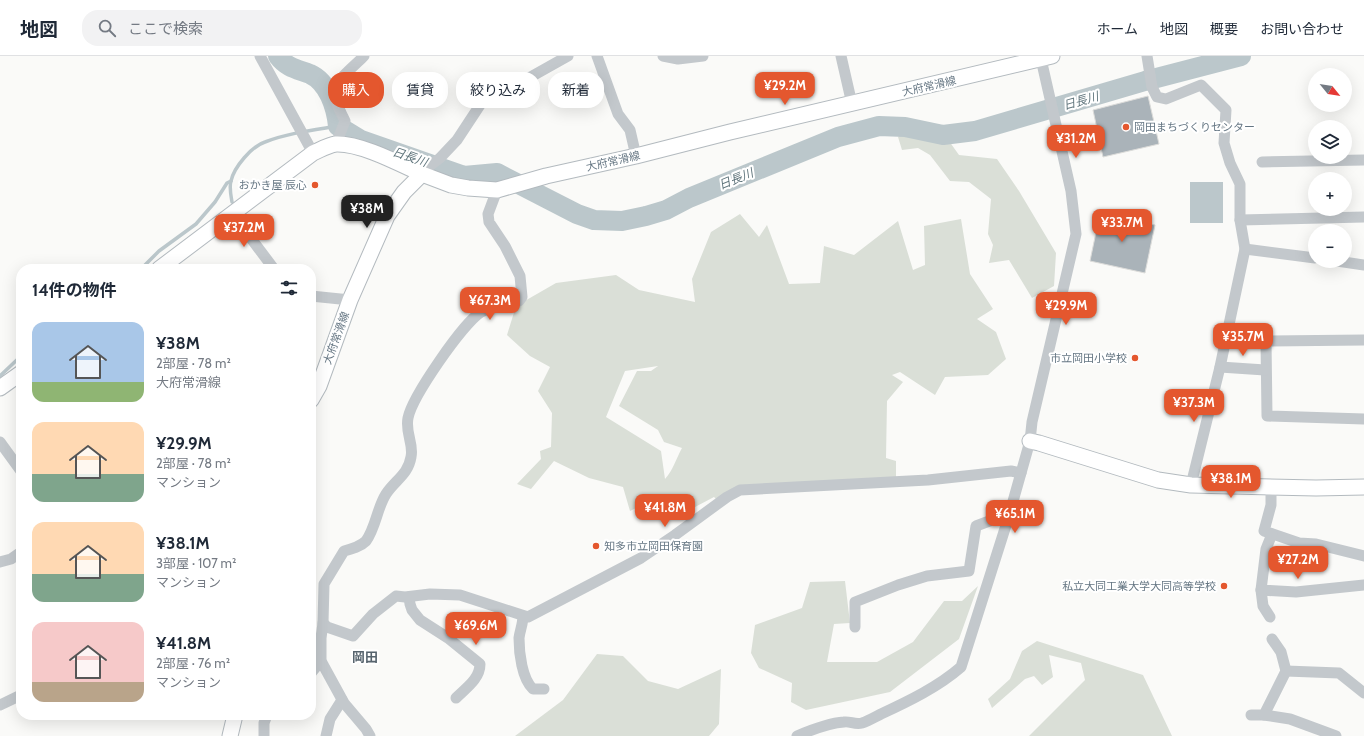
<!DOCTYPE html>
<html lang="ja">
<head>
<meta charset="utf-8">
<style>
	:root { --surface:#fff; --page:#f2f2f3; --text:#1f2937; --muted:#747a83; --line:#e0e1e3; --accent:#e4572e }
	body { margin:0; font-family:Cabin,"Noto Sans JP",sans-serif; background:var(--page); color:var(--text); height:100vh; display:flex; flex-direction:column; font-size:15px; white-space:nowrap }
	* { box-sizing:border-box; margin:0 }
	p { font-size:13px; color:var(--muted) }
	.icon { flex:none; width:22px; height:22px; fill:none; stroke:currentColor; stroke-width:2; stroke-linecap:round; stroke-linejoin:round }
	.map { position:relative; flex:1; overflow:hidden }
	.panel { position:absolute; left:16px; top:208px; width:300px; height:456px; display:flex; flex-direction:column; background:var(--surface); border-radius:16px; box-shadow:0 4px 16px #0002 }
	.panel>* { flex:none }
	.top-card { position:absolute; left:328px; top:16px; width:380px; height:36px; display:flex; gap:8px }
	.needle { width:26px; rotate:120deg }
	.buttons { position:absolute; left:1308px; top:12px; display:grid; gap:8px }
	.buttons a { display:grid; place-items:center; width:44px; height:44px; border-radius:50%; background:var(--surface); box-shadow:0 4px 16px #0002; font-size:20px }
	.price { position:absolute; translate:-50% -34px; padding:0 9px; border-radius:8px; background:var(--accent); color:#fff; font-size:13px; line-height:26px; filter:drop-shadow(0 1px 2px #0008) }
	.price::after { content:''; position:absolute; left:50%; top:24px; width:12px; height:9px; margin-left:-6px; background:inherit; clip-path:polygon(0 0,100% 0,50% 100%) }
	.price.current { background:#222; color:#fff }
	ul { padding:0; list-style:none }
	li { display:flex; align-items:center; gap:12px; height:100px; padding:0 16px }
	li span { display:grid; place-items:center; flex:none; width:112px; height:80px; border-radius:12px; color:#555 }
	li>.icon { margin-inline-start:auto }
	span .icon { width:48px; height:48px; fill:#fffc; stroke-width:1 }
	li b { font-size:17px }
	h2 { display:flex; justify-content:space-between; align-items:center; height:48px; padding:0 16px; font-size:17px }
	.pill { padding:0 14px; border-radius:16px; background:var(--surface); box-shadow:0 4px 16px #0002; font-size:14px; line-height:36px }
	.pill.current { background:var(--accent); color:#fff }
	header { display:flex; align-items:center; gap:24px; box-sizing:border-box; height:56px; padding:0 20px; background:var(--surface); border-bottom:1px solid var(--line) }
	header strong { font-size:19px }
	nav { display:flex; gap:22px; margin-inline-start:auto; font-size:14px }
	.search { width:280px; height:36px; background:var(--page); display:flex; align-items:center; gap:10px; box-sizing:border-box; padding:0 14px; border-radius:16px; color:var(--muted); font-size:15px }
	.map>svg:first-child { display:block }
	.green { fill:#dadfd7; fill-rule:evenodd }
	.water { fill:#bbc7cb }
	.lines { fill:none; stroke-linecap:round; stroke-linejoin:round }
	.stream { stroke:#bbc7cb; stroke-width:3.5 }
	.river { stroke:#bbc7cb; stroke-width:20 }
	.building { fill:#aab3b9; stroke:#dcdcda }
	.secondary-casing { stroke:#b3babf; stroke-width:17 }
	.street { stroke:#c3c8cc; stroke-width:11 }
	.secondary { stroke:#fff; stroke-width:15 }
	.poi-dot { fill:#e4572e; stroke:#fff; stroke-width:1.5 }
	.labels { text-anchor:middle; stroke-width:4; stroke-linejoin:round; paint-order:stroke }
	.street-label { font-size:11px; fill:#657683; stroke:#fff }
	.poi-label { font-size:11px; fill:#657683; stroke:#fff; text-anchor:end }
	.water-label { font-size:12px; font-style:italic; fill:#60757c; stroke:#fff }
	.quarter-label { font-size:13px; font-weight:bold; fill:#57646e; stroke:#fff }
</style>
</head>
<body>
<header>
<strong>地図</strong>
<div class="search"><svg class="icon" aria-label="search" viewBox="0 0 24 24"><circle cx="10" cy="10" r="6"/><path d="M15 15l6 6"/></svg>ここで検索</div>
<nav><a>ホーム</a><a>地図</a><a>概要</a><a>お問い合わせ</a></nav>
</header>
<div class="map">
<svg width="1364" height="680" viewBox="0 0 1364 680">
	<rect width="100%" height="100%" fill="#fafaf8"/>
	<g class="green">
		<polygon points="905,73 920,77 926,85 949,85 959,99 997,103 1019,135 1056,197 1054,230 1032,242 1009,204 989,207 993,189 988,178 991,143 969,126 950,125 930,99 918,92 902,94 898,81"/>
		<path d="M740,158L759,181L767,169L789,228L820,227L824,190L854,199L898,165L913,214L925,209L924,170L961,163L970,218L993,253L977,263L996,276L1006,303L988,319L945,321L935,339L900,316L892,319L903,326L887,345L886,402L896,405V422L745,429L716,443L714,441L695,451L671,446L660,440L630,455L623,431L589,422L554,405L531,433L517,428L541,403L540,395L551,391L552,357L538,335L550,311L530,300L507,279L516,250L556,227L616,219L639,234L695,246L692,223L711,176ZM658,310L651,315H637L619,350L658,374L664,386L682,392C676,403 673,414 665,423L661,395L606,361L625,315Z"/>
		<polygon points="845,525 850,567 834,568 827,606 877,606 913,586 944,545 962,545 978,530 959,583 890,636 806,654 791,646 792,627 759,612 751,597 755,569 802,552 810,526"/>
		<polygon points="1037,585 1143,619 1172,680 1029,680 1085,624 1081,607 1049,599 1053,621 1042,629 1034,620 1025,623 992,652 988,643 1010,623 1022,595"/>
		<polygon points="597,598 623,600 648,625 678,633 721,613 719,668 709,680 515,680 563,644"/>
	</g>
	<rect class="water" x="1190" y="126" width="33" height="41"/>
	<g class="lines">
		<g class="stream">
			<path d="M232,146C231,140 229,131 231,125C234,111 252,90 265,86C288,77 314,74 338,70"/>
			<polyline points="139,213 142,212 159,195 196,168 215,146 227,127 231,125"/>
			<polyline points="0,320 21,300"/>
		</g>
		<path class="river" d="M278,0C287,12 297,13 310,18C328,26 336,51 338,70L361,84L464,120L497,117L577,158L594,164L622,165L646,160L666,154L689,142L838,81L879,70L905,71L943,79L975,75L1145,25L1241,0"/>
	</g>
	<g class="building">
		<polygon points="1148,40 1159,88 1103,101 1093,54"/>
		<polygon points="1100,157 1155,169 1145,217 1090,205"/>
	</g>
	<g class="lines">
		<defs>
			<g id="secondary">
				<path d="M159,213L313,97C320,94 328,89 336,88C361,87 400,108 422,118"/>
				<polyline points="0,332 21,317"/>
				<polyline points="311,344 319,330 350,244 387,160 404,136 422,118 451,129 468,132 497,134 546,120 636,100 730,76 1052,0"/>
				<polyline points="1030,385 1039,387 1158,424 1191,429 1316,432 1364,431"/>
				<polyline points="230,680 235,659"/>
			</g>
		</defs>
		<use href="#secondary" class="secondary-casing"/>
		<g class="street">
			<polyline points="260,0 313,97"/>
			<polyline points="597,0 618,58 630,74 636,100"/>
			<polyline points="663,0 678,3 703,0"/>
			<polyline points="841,0 852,48"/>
			<polyline points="1147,0 1152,31 1157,41 1166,43 1201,29 1226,54 1224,87 1230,107 1240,128 1240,164 1245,193 1220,311 1191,429"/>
			<path d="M336,88L345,65C341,56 334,46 334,36C334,25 357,8 364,0"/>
			<polyline points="1262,106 1364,104"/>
			<polyline points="422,118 427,112 440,102 457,84 482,46 503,30 527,23 568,0"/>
			<polyline points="232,157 274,213"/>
			<polyline points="1240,164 1364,161"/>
			<polyline points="1245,193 1315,202"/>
			<polyline points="1337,205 1364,209"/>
			<polyline points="311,240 350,244"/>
			<polyline points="1364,284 1266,285 1267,360 1364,363"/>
			<polyline points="1220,311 1265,314"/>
			<polyline points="0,386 21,415"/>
			<polyline points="1271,431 1271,449 1264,475 1299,487 1316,488 1364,500"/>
			<polyline points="1272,478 1266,493 1261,534 1296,536 1364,529"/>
			<polyline points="0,506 11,503 21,496"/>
			<polyline points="1261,534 1263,550 1270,561"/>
			<path d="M409,541L410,548L412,554L420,564L448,582L480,608C480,623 466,632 456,642"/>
			<path d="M523,560C523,568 520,574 519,582C519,597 522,623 533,633H544"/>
			<polyline points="323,567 327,571 353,580 373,558 396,540 405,541 430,538 460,539 528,561 641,502 675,479 727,441 740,434 928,424 1011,415 1021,417"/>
			<polyline points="855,571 855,546 898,529 927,520 969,515 976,470 1000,461 1008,463"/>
			<polyline points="1286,615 1339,617 1364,637"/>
			<polyline points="311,617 321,605"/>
			<polyline points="0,649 21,639"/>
			<polyline points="1251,659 1264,659 1286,615 1281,596 1272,583"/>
			<polyline points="1264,659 1290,663 1336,680"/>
			<polyline points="264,680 264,667 267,659"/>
			<polyline points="326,680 330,663 342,644"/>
			<path d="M370,680L366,673L344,647L321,605V582L323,567L324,528L344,495C352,493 360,491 366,485C376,471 377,452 386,438C395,424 408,419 411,401C414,388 405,377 408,362C412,341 463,267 481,256C491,251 508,248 519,245L522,241L520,220L505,190L489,166L488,158L497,134"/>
			<path d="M797,680C811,674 828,667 844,666C850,665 855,669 862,667C868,665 875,661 881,658C909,645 938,631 961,611L1008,463L1030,385L1032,366L1076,178L1071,135L1041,3"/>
		</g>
		<use href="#secondary" class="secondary"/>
	</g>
	<g class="poi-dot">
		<circle cx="1126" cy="71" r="4"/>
		<circle cx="315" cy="129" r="4"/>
		<circle cx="1135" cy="302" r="4"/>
		<circle cx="596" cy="490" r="4"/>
		<circle cx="1224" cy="530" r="4"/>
	</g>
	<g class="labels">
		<g class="street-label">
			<text transform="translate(929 30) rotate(-13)" y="4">大府常滑線</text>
			<text transform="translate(613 105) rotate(-13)" y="4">大府常滑線</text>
			<text transform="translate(336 282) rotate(-70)" y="4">大府常滑線</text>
		</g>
		<g class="poi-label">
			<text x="1134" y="75" text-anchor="start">岡田まちづくりセンター</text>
			<text x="307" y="133">おかき屋 辰心</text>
			<text x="1127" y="306">市立岡田小学校</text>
			<text x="604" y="494" text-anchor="start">知多市立岡田保育園</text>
			<text x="1216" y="534">私立大同工業大学大同高等学校</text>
		</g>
		<g class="water-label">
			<text transform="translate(1081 45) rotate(-16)" y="4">日長川</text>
			<text transform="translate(410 101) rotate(19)" y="4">日長川</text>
			<text transform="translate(736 123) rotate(-22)" y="4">日長川</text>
		</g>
		<g class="quarter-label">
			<text x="365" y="606">岡田</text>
		</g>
	</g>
</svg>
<div class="buttons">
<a><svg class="needle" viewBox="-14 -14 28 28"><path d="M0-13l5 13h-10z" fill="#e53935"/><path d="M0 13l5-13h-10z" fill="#747a83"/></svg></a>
<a><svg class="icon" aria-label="layers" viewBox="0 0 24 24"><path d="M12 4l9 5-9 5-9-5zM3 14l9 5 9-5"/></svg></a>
<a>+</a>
<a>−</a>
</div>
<b class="price" style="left:785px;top:50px">¥29.2M</b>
<b class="price" style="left:1076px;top:103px">¥31.2M</b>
<b class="price current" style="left:367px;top:173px">¥38M</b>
<b class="price" style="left:1122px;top:187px">¥33.7M</b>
<b class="price" style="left:244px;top:192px">¥37.2M</b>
<b class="price" style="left:490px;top:265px">¥67.3M</b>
<b class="price" style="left:1066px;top:270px">¥29.9M</b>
<b class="price" style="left:1243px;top:301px">¥35.7M</b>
<b class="price" style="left:1194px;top:367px">¥37.3M</b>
<b class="price" style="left:1231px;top:443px">¥38.1M</b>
<b class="price" style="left:665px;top:472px">¥41.8M</b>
<b class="price" style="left:1015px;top:478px">¥65.1M</b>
<b class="price" style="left:1298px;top:524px">¥27.2M</b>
<b class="price" style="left:476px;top:590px">¥69.6M</b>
<div class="top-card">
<a class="pill current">購入</a>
<a class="pill">賃貸</a>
<a class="pill">絞り込み</a>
<a class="pill">新着</a>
</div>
<section class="panel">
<h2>14件の物件<svg class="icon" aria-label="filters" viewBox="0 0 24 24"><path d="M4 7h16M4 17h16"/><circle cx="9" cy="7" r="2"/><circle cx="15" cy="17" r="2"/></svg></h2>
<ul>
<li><span style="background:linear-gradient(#a9c7e8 75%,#8fb573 0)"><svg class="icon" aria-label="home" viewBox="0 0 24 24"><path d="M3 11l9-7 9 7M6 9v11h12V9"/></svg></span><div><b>¥38M</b><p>2部屋 · 78 m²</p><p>大府常滑線</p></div></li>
<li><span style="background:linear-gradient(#ffd9b3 65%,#7fa58c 0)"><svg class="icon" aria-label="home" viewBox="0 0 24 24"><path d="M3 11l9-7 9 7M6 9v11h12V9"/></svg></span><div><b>¥29.9M</b><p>2部屋 · 78 m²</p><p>マンション</p></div></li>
<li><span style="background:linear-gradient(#ffd9b3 65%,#7fa58c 0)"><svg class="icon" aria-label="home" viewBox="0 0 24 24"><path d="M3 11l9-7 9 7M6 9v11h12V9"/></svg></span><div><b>¥38.1M</b><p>3部屋 · 107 m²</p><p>マンション</p></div></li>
<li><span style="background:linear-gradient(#f6c9c9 75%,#b9a48a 0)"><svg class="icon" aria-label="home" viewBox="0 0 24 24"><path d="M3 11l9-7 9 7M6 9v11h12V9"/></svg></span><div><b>¥41.8M</b><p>2部屋 · 76 m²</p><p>マンション</p></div></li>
</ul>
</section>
</div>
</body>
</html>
